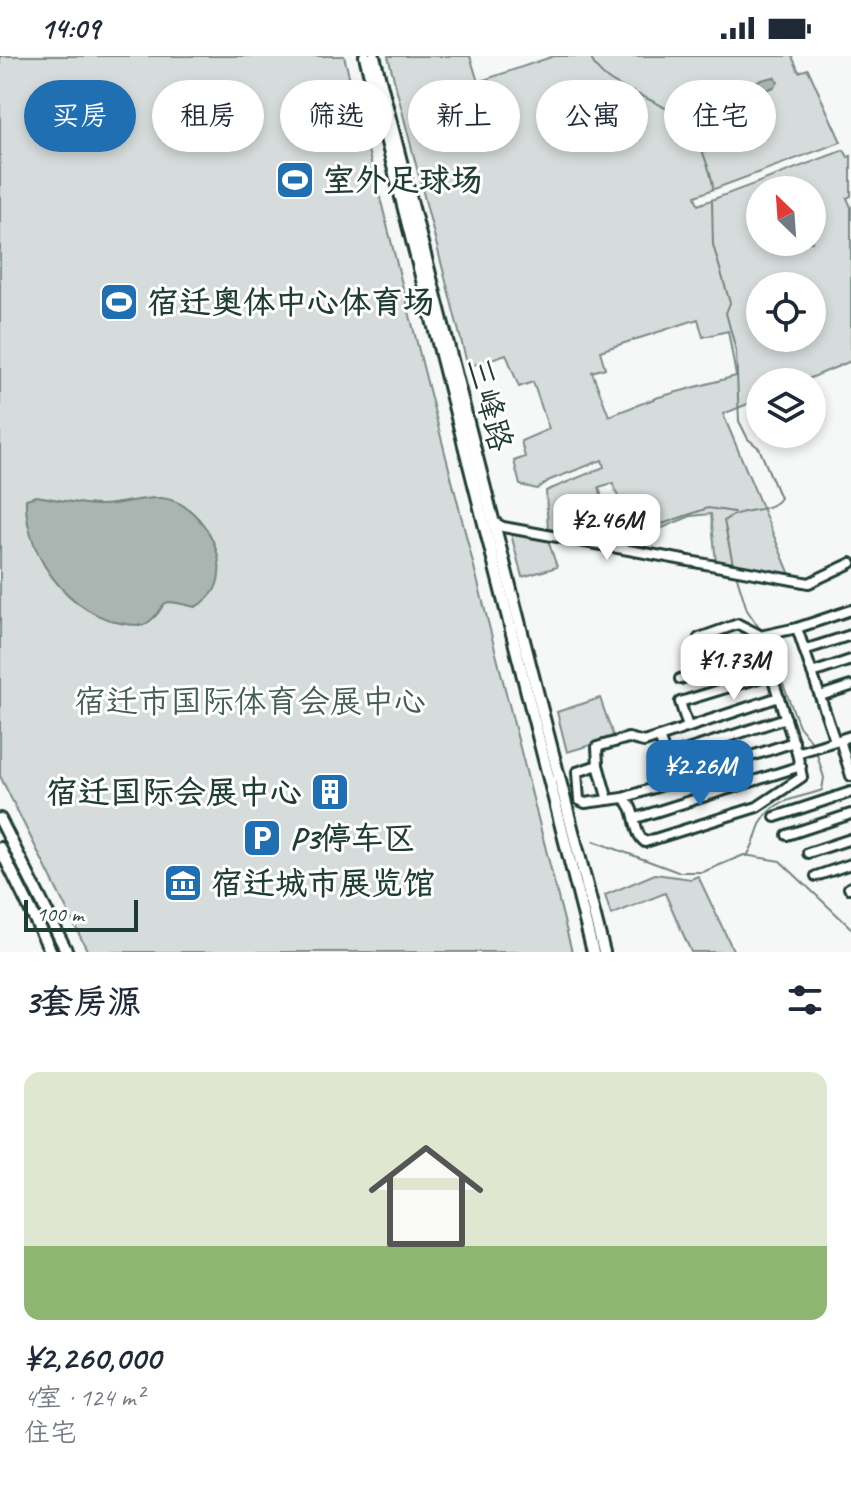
<!DOCTYPE html>
<html lang="zh">
<head>
<meta charset="utf-8">
<style>
	:root { --surface:#fff; --page:#f2f2f3; --text:#1f2937; --muted:#747a83; --accent:#1f6fb2 }
	body { margin:0; font-family:Caveat,"LXGW WenKai TC",sans-serif; background:var(--page); color:var(--text); height:100vh; display:flex; flex-direction:column; font-size:30px; white-space:nowrap }
	* { box-sizing:border-box; margin:0 }
	p { font-size:26px; color:var(--muted) }
	.icon { flex:none; width:44px; height:44px; fill:none; stroke:currentColor; stroke-width:2; stroke-linecap:round; stroke-linejoin:round }
	.map { position:relative; height:896px; overflow:hidden }
	.details { display:flex; flex-direction:column; background:var(--surface); flex:1 }
	.details>* { flex:none }
	.guide { position:absolute; left:24px; top:24px; width:804px; height:72px; display:flex; gap:16px }
	.needle { width:52px; rotate:335deg }
	.tools { position:absolute; left:746px; top:120px; display:grid; gap:16px }
	.tools a { display:grid; place-items:center; width:80px; height:80px; border-radius:50%; background:var(--surface); box-shadow:0 4px 12px #0003; font-size:40px }
	.scale { position:absolute; left:24px; bottom:20px; width:114px; box-sizing:border-box; padding-left:8px; border:4px solid #1f3d34; border-top:0; font-size:22px; line-height:28px; white-space:nowrap; color:#1f3d34; -webkit-text-stroke:6px #fff; paint-order:stroke }
	.price { position:absolute; translate:-50% -68px; padding:0 18px; border-radius:16px; background:#fff; color:#222; font-size:26px; line-height:52px; filter:drop-shadow(0 2px 4px #0008) }
	.price::after { content:''; position:absolute; left:50%; top:48px; width:24px; height:18px; margin-left:-12px; background:inherit; clip-path:polygon(0 0,100% 0,50% 100%) }
	.price.on { background:var(--accent); color:#fff }
	ul { padding:0; list-style:none }
	li { display:grid; align-content:center; gap:16px; height:424px; padding:0 24px }
	li span { display:grid; place-items:center; height:248px; border-radius:16px; color:#555 }
	li>.icon { margin-inline-start:auto }
	span .icon { width:144px; height:144px; fill:#fffc; stroke-width:1 }
	li b { font-size:34px }
	h2 { display:flex; justify-content:space-between; align-items:center; height:96px; padding:0 24px; font-size:34px }
	.chip { padding:0 28px; border-radius:36px; background:var(--surface); box-shadow:0 4px 12px #0003; font-size:28px; line-height:72px }
	.chip.on { background:var(--accent); color:#fff }
	.status { display:flex; justify-content:space-between; align-items:center; height:56px; padding:0 40px; background:var(--surface); direction:ltr }
	.status svg { height:22px; fill:currentColor }
	.map>svg:first-child { display:block }
	.green { fill:#d6dcdb; stroke:#7a8c88; stroke-width:2; fill-rule:evenodd }
	.water { fill:#aab5b1; stroke:#72857f; stroke-width:2 }
	.lines { fill:none; stroke-linecap:round; stroke-linejoin:round }
	.stream { stroke:#72857f; stroke-width:2 }
	.minor-casing { stroke:#1f3d34; stroke-width:14 }
	.major-casing { stroke:#1f3d34; stroke-width:16 }
	.minor { stroke:#fff; stroke-width:8 }
	.major { stroke:#fff; stroke-width:10 }
	.labels { text-anchor:middle; stroke-width:6; stroke-linejoin:round; paint-order:stroke }
	.poi-label { font-size:32px; font-weight:bold; fill:#1f3d34; stroke:#fff; text-anchor:start }
	.street-label { font-size:32px; fill:#1f3d34; stroke:#fff }
	.park-label { font-size:32px; fill:#445d55; stroke:#fff }
</style>
</head>
<body>
<div class="status"><b>14:09</b><svg viewBox="0 0 49 12"><path d="M0 12V9h3v3zM5 12V6h3v6zM10 12V3h3v9zM15 12V0h3v12zM26 1h20v11H26zM47 4h2v5h-2z"/></svg></div>
<div class="map">
<svg width="851" height="896" viewBox="0 0 851 896">
	<rect width="100%" height="100%" fill="#f6f7f7"/>
	<filter id="ink" filterUnits="userSpaceOnUse"><feTurbulence type="fractalNoise" baseFrequency=".0125" numOctaves="2"/><feDisplacementMap in="SourceGraphic" scale="16" xChannelSelector="R" yChannelSelector="G"/><feConvolveMatrix kernelMatrix="1 2 1 2 8 2 1 2 1" color-interpolation-filters="sRGB"/></filter>
	<g filter="url(#ink)">
		<g class="green">
			<polygon points="0,0 344,0 572,896 88,896 0,720"/>
			<path d="M388,0H470L478,26L554,0H792L799,16L808,13L841,86L695,140L698,149L844,94L848,101L851,100V140L847,142L851,151V305L801,326H760V343L723,358L791,521L716,506L711,458L691,460L633,484L613,427L599,431L602,442L590,445V479L548,473L546,435L604,411L602,404L550,424L537,433L520,429L514,405L525,401L521,385L549,373L533,326L519,331L506,298L468,311ZM760,134H812V186H760ZM760,230H812V282H760ZM698,263L703,281L728,275L736,320L659,341L609,360L592,316L605,312L600,295Z"/>
			<polygon points="510,474 547,481 557,511 522,521"/>
			<polygon points="600,642 614,682 567,696 557,656"/>
			<polygon points="655,818 691,823 698,820 734,896 691,896 665,837 611,859 605,839"/>
		</g>
		<g class="water">
			<path d="M774,21L778,26L774,31L715,52L696,70L683,63C688,48 756,24 774,21Z"/>
			<path d="M36,440C56,443 77,448 98,449C118,450 139,441 160,442C193,443 223,487 219,518C218,534 209,544 195,551C149,539 174,551 144,569C78,572 24,504 26,443Z"/>
		</g>
		<g class="lines">
			<g class="stream">
				<path d="M590,0C608,47 676,29 703,97C707,108 713,122 713,133"/>
				<path d="M712,145L713,189L730,247L726,257L736,294L739,365L748,383L759,392L780,442C770,458 739,451 724,465L733,508"/>
				<polyline points="636,477 708,452 734,456"/>
				<polyline points="736,518 747,554 762,576"/>
				<polyline points="767,586 799,670 814,689"/>
				<polyline points="594,785 678,816 703,816 744,799 780,805 851,872"/>
				<path d="M747,800C754,789 755,782 759,771C770,742 799,743 822,734L824,722L816,695"/>
			</g>
			<defs>
				<g id="minor">
					<polyline points="494,466 503,471 809,527 851,507"/>
					<polyline points="797,572 851,554"/>
					<polyline points="760,580 797,572 835,685"/>
					<polyline points="699,582 738,568 758,578 797,697 851,680"/>
					<polyline points="804,594 851,579"/>
					<polyline points="812,617 851,604"/>
					<polyline points="680,623 765,595"/>
					<polyline points="820,640 851,630"/>
					<polyline points="688,671 680,646 772,618"/>
					<polyline points="659,681 666,701 786,662"/>
					<polyline points="840,684 851,720"/>
					<polyline points="598,709 597,691 628,682 644,686 779,641"/>
					<path d="M607,741L598,709L577,716L579,744L585,747L623,742C639,753 631,776 645,786L757,751L802,721L797,697"/>
					<polyline points="623,742 794,686"/>
					<polyline points="775,761 851,736"/>
					<polyline points="636,762 801,710"/>
					<polyline points="787,779 851,758"/>
					<polyline points="808,797 851,783"/>
					<polyline points="816,820 851,808"/>
					<polyline points="849,832 851,831"/>
				</g>
				<g id="major">
					<polyline points="365,0 593,896"/>
					<polyline points="374,0 604,896"/>
					<polyline points="0,763 67,896"/>
					<polyline points="0,792 51,896"/>
				</g>
			</defs>
			<use href="#minor" class="minor-casing"/>
			<use href="#major" class="major-casing"/>
			<use href="#minor" class="minor"/>
			<use href="#major" class="major"/>
		</g>
	</g>
	<defs>
		<symbol id="stadium-square" viewBox="-11 -11 22 22"><rect x="-9" y="-9" width="18" height="18" rx="4" fill="#1f6fb2" stroke="#fff"/><path d="M0-5a6.5 5 0 1 0 0 10a6.5 5 0 1 0 0-10ZM-3.5-1.8h7v3.6h-7Z" fill="#fff"/></symbol>
		<symbol id="building-square" viewBox="-11 -11 22 22"><rect x="-9" y="-9" width="18" height="18" rx="4" fill="#1f6fb2" stroke="#fff"/><path d="M-4-6H4V6H1V3H-1V6H-4ZM-2.5-4.3h1.7v1.8h-1.7ZM.8-4.3h1.7v1.8H.8ZM-2.5-1h1.7V.8h-1.7ZM.8-1h1.7V.8H.8Z" fill="#fff"/></symbol>
		<symbol id="parking-square" viewBox="-11 -11 22 22"><rect x="-9" y="-9" width="18" height="18" rx="4" fill="#1f6fb2" stroke="#fff"/><path d="M-3.5-5.5H1a3.5 3.5 0 0 1 0 7H-1V5.5H-3.5ZM-1-3.4V-.6H.8a1.4 1.4 0 0 0 0-2.8Z" fill="#fff"/></symbol>
		<symbol id="museum-square" viewBox="-11 -11 22 22"><rect x="-9" y="-9" width="18" height="18" rx="4" fill="#1f6fb2" stroke="#fff"/><path d="M0-6L6-3V-2H-6V-3ZM-5-1h2V3h-2ZM-1-1h2V3h-2ZM3-1h2V3H3ZM-6 4H6V6H-6Z" fill="#fff"/></symbol>
	</defs>
	<g fill-rule="evenodd">
		<use href="#stadium-square" x="273" y="102" width="44" height="44"/>
		<use href="#stadium-square" x="97" y="224" width="44" height="44"/>
		<use href="#building-square" x="308" y="714" width="44" height="44"/>
		<use href="#parking-square" x="240" y="760" width="44" height="44"/>
		<use href="#museum-square" x="161" y="805" width="44" height="44"/>
	</g>
	<g class="labels">
		<g class="poi-label">
			<text x="323" y="135">室外足球场</text>
			<text x="147" y="257">宿迁奥体中心体育场</text>
			<text x="302" y="747" text-anchor="end">宿迁国际会展中心</text>
			<text x="290" y="793">P3停车区</text>
			<text x="211" y="838">宿迁城市展览馆</text>
		</g>
		<g class="street-label">
			<text transform="translate(490 348) rotate(75)" y="11">三峰路</text>
		</g>
		<g class="park-label">
			<text x="250" y="656">宿迁市国际体育会展中心</text>
		</g>
	</g>
</svg>
<div class="tools">
<a><svg class="needle" viewBox="-14 -14 28 28"><path d="M0-13l5 13h-10z" fill="#e53935"/><path d="M0 13l5-13h-10z" fill="#747a83"/></svg></a>
<a><svg class="icon" aria-label="locate" viewBox="0 0 24 24"><circle cx="12" cy="12" r="6"/><path d="M12 2v4M12 18v4M2 12h4M18 12h4"/></svg></a>
<a><svg class="icon" aria-label="layers" viewBox="0 0 24 24"><path d="M12 4l9 5-9 5-9-5zM3 14l9 5 9-5"/></svg></a>
</div>
<div class="scale">100 m</div>
<b class="price" style="left:607px;top:506px">¥2.46M</b>
<b class="price" style="left:734px;top:646px">¥1.73M</b>
<b class="price on" style="left:700px;top:752px">¥2.26M</b>
<div class="guide">
<a class="chip on">买房</a>
<a class="chip">租房</a>
<a class="chip">筛选</a>
<a class="chip">新上</a>
<a class="chip">公寓</a>
<a class="chip">住宅</a>
</div>
</div>
<section class="details">
<h2>3套房源<svg class="icon" aria-label="filters" viewBox="0 0 24 24"><path d="M4 7h16M4 17h16"/><circle cx="9" cy="7" r="2"/><circle cx="15" cy="17" r="2"/></svg></h2>
<ul>
<li><span style="background:linear-gradient(#dfe7d0 70%,#8fb573 0)"><svg class="icon" aria-label="home" viewBox="0 0 24 24"><path d="M3 11l9-7 9 7M6 9v11h12V9"/></svg></span><div><b>¥2,260,000</b><p>4室 · 124 m²</p><p>住宅</p></div></li>
</ul>
</section>
</body>
</html>
